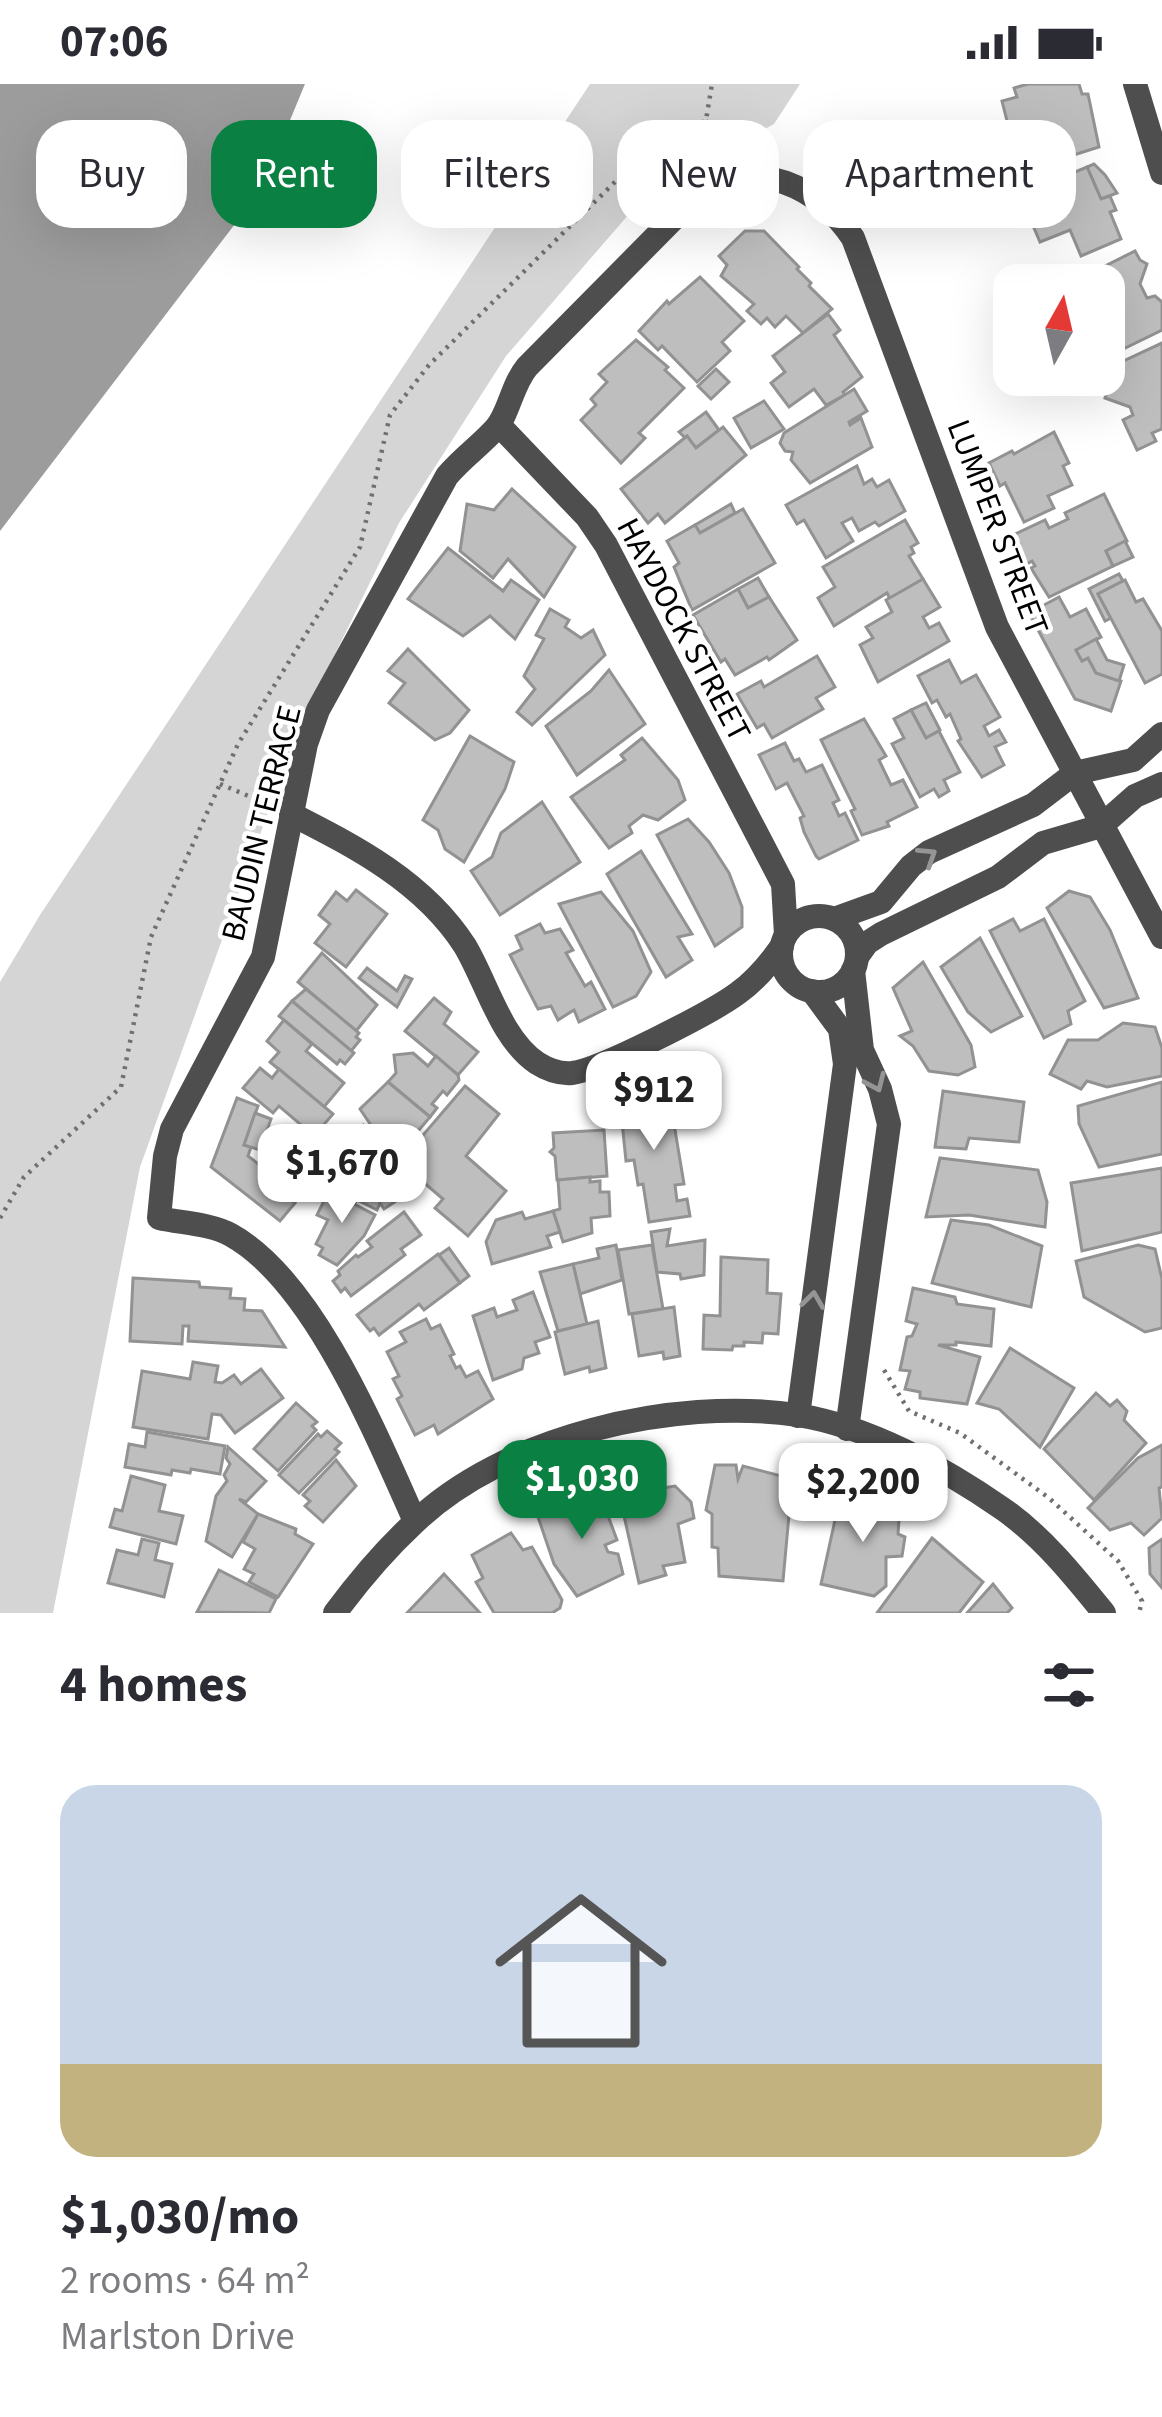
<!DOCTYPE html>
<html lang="en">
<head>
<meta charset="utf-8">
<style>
	:root { --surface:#fff; --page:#f2f2f3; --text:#2b2b33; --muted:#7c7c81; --accent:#0b8043 }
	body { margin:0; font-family:"Source Sans 3",sans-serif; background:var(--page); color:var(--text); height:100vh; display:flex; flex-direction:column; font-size:45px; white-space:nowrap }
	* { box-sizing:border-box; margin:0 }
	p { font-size:39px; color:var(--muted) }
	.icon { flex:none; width:66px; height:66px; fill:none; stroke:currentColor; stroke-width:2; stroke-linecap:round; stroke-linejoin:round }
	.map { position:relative; height:1529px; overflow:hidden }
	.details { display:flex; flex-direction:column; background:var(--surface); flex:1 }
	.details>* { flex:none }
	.guide { position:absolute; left:36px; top:36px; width:1092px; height:108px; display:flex; gap:24px }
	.needle { width:78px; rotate:8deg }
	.fabs { position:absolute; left:993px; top:180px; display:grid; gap:24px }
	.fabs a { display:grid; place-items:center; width:132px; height:132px; border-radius:24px; background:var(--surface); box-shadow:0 12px 48px #0002; font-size:60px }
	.price { position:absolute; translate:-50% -102px; padding:0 27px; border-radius:24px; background:#fff; color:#222; font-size:39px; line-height:78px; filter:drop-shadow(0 3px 6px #0008) }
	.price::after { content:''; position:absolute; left:50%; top:72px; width:36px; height:27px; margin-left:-18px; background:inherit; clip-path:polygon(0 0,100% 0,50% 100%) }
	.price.selected { background:var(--accent); color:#fff }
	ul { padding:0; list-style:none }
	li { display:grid; align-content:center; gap:24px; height:636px; padding:0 60px }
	li span { display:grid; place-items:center; height:372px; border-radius:36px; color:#555 }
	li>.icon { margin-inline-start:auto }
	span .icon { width:216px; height:216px; fill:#fffc; stroke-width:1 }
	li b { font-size:51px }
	h2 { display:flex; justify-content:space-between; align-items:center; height:144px; padding:0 60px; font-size:51px }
	.tag { padding:0 42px; border-radius:36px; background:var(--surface); box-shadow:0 12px 48px #0002; font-size:42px; line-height:108px }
	.tag.selected { background:var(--accent); color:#fff }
	.status { display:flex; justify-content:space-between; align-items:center; height:84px; padding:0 60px; background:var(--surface); direction:ltr }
	.status svg { height:33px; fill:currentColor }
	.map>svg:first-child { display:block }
	.park { fill:#d5d5d5 }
	.water { fill:#9c9c9c }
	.building { fill:#bebebe; stroke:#929292; stroke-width:3 }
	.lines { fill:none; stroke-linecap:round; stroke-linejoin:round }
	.path { stroke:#707070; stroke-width:4.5; stroke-dasharray:3 6; stroke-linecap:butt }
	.minor { stroke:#4e4e4e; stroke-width:24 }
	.tertiary { stroke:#4e4e4e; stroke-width:24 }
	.oneway { stroke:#959595 }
	.labels { text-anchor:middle; stroke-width:9; stroke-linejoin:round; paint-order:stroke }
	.street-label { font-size:33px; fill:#000; stroke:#fff }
</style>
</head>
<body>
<div class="status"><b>07:06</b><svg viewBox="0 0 49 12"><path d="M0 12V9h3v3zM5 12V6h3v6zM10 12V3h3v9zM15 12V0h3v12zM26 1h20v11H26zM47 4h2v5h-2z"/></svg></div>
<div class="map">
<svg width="1162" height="1529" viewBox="0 0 1162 1529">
	<rect width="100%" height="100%" fill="#fff"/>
	<polygon class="park" points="590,0 800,0 774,40 649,107 506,272 399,439 297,648 140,1083 53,1529 0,1529 0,898 40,831"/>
	<polygon class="water" points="0,0 305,0 261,106 0,447"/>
	<g class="building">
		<polygon points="1028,0 1079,0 1082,10 1088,10 1099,63 1020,88 1002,17 1017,13 1014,4"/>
		<polygon points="1094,80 1105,91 1117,109 1101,115 1087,83"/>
		<polygon points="1087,83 1101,115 1110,112 1116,126 1110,128 1121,155 1081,172 1070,146 1040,158 1020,111"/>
		<polygon points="745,147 764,147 799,183 797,185 811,199 809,202 832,225 803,249 786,232 775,243 767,234 761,240 747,227 754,220 721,192 727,181 719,172"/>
		<polygon points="1135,167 1140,176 1147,180 1140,200 1147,214 1155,212 1162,218 1162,246 1107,273 1104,201 1067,201"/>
		<polygon points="700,193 744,237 722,258 730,267 697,298 662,262 658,266 639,247 667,217 669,220"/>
		<polygon points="828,230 840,246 834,251 862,293 843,308 845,311 826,321 814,305 789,323 771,299 785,288 773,272"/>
		<polygon points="636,256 668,283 665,286 684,304 639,349 645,354 621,379 581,336 596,321 591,315 607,298 599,290"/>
		<polygon points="1162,259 1162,345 1152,349 1156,357 1137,366 1123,336 1133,331 1130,323 1105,314 1117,280"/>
		<polygon points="716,285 729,298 711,315 698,302"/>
		<polygon points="854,305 867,327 849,338 850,341 861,334 872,363 810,399 791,376 793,368 785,367 780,359 784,349"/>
		<polygon points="764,317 784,345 751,364 734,334"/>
		<polygon points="706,328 719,346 696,364 679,348"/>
		<polygon points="723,343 746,371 665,439 658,430 648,439 621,405 687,352 696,364"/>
		<polygon points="1054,348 1069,379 1063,382 1072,401 1048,412 1054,424 1024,438 1005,399 1000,402 989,379 1012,367 1014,370"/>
		<polygon points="857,382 864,400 872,395 877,403 889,396 905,427 879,442 875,438 859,447 852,434 842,439 853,457 826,474 804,436 797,440 786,421"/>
		<polygon points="512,405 575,463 544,513 508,475 493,494 460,467 467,420 494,426"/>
		<polygon points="1104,410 1127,457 1106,467 1113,482 1049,513 1031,484 1035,482 1032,477 1027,480 1013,451 1045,436 1049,444 1068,435 1065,429"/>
		<polygon points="731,420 735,429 700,449 695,441"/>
		<polygon points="743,425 775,479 692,526 674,483 679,479 667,457 695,441 700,449"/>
		<polygon points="905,436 918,459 911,463 914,469 909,472 923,495 890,515 887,509 834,542 818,514 835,503 823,483"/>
		<polygon points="1125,457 1133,473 1113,482 1106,467"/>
		<polygon points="448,464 503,507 511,496 539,516 515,555 490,532 463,552 408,515"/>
		<polygon points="1119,490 1123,497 1098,510 1111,534 1105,537 1089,505"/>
		<polygon points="758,494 769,513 748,524 738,505"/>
		<polygon points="923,495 940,523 923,533 929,544 939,539 949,557 878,598 860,561 873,554 866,543 892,528 886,516"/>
		<polygon points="1125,496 1136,518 1143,515 1162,547 1162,590 1145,599 1098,510"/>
		<polygon points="738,505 748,524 769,513 797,556 769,576 767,573 735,591 725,575 721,578 693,531"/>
		<polygon points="1059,513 1070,533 1086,525 1101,553 1076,566 1082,577 1088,574 1096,589 1121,597 1111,627 1075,615 1029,529"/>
		<polygon points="550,525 569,536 565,543 581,554 593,546 605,571 532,641 517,628 535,605 524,592 544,555 536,551"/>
		<polygon points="1096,555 1107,576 1124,581 1119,597 1096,589 1088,574 1082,577 1076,566"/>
		<polygon points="408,565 469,626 450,649 435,656 389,619 405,599 388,587"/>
		<polygon points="817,572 835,603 816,614 823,625 772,654 764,640 757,644 737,610 761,597 764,603"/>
		<polygon points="949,576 961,599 976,591 1000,633 984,642 989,652 999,646 1006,658 995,663 1004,681 982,693 958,657 961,655 950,630 946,633 937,616 932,619 918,592"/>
		<polygon points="609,586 645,640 577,691 546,642 591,607"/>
		<polygon points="926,619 940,646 926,654 911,626"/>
		<polygon points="911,626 926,654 939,647 960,688 944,696 949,707 939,713 934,705 920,713 892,660 904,654 894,635"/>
		<polygon points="864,635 886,672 879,676 891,701 903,696 917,723 887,738 889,742 862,751 851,727 855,725 821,656"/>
		<polygon points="470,652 514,678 505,705 464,778 445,765 438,746 423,736"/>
		<polygon points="642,654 678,696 685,716 658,736 643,731 629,742 632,749 609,764 571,713 625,676 621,671"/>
		<polygon points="785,659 794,677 799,675 806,688 822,681 839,716 833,719 839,732 845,729 858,756 819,775 816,772 804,748 800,734 804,732 787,699 776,705 759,671"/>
		<polygon points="542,718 580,778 500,831 471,787 492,773 501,749"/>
		<polygon points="688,735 709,758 729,789 742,823 742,843 715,862 657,751"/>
		<polygon points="641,767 692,850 678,853 692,876 666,893 607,790"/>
		<polygon points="356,806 387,830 346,883 315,859 330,840 319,831 336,808 347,817"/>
		<polygon points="1069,807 1090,813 1110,846 1138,914 1104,924 1047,824"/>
		<polygon points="601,808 633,847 651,888 636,912 613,923 559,820"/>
		<polygon points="1013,835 1020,847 1044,835 1085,917 1068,927 1071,940 1044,954 990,847"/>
		<polygon points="540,840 545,849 560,845 573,866 566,869 585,902 591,898 605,925 579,938 574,926 558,936 551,922 538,925 510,871 522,865 516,852"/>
		<polygon points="980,854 1022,932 991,948 968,928 941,883"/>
		<polygon points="322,869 377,921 356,947 298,898"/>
		<polygon points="923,878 971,961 975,983 958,991 929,987 913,962 900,952 912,947 893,904"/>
		<polygon points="367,884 397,907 405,892 412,895 397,923 359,894"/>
		<polygon points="306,905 359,949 356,953 360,956 351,967 292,917"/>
		<polygon points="434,914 451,928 444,940 478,968 458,991 405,947"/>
		<polygon points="292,917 354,969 345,980 340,976 337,980 279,932"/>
		<polygon points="284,936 312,960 306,967 344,999 324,1023 270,978 279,968 267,957"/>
		<polygon points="1123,939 1155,943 1162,964 1162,992 1107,1003 1087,997 1081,1005 1050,990 1068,956 1098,956"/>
		<polygon points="413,969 428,982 436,972 458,991 459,996 447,1011 443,1007 432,1020 437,1024 430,1033 388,998 396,989 394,971"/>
		<polygon points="260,984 272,994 279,985 333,1030 314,1052 279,1022 273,1029 243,1004"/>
		<polygon points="388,998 430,1033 408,1059 389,1046 381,1056 360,1025"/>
		<polygon points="1162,998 1162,1070 1099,1083 1079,1040 1078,1022"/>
		<polygon points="465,1002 499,1030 466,1072 506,1107 468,1152 435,1124 443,1115 400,1078"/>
		<polygon points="658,1004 661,1024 671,1022 684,1100 675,1101 677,1117 687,1115 690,1132 649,1138 643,1100 638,1101 634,1076 626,1077 620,1018 628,1017 627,1009"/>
		<polygon points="943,1007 1024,1018 1019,1058 969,1054 966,1065 935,1063"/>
		<polygon points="237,1014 258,1022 244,1061 251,1063 248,1072 279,1096 274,1103 295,1119 280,1137 211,1083"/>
		<polygon points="255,1029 271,1035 260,1066 244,1061"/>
		<polygon points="363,1041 408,1109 384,1125 380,1119 377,1126 336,1105 349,1072 339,1058"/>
		<polygon points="604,1046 607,1092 557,1096 555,1072 550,1068 554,1064 553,1049"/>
		<polygon points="940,1074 1038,1086 1047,1118 1045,1143 969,1131 926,1133"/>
		<polygon points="1162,1084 1162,1148 1082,1167 1071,1099"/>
		<polygon points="590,1093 590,1098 600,1097 600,1108 609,1108 610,1132 591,1134 592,1149 563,1158 553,1127 560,1125 558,1096"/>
		<polygon points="329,1107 337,1112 340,1107 357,1116 354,1120 375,1131 364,1152 337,1181 319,1171 323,1164 316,1160 328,1136 317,1131"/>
		<polygon points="553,1127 560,1148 547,1152 551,1163 492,1180 486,1158 496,1136 522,1128 525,1135"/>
		<polygon points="404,1128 421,1151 401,1165 405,1171 351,1212 345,1204 341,1208 333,1197 340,1191 338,1187 356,1171 358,1173 372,1163 367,1157"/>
		<polygon points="951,1136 989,1141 1042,1162 1031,1223 932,1199"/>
		<polygon points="670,1145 667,1162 705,1156 704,1191 681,1195 680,1190 657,1188 651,1148"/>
		<polygon points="616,1161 622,1196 580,1210 573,1180 599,1174 597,1165"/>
		<polygon points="652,1161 663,1225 629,1230 618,1166"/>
		<polygon points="1138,1161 1155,1165 1162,1195 1162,1244 1145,1248 1084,1213 1076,1177"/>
		<polygon points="449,1164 469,1192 460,1199 439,1171"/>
		<polygon points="438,1170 460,1199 424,1226 419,1220 379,1251 374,1244 370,1247 357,1231"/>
		<polygon points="721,1173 768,1176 767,1209 781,1210 778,1250 763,1249 762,1259 744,1258 744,1262 733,1262 732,1266 703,1265 704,1231 720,1232"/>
		<polygon points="573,1180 587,1240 558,1247 540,1188"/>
		<polygon points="133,1194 199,1198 200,1203 231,1205 230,1214 245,1215 244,1226 262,1227 285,1263 188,1257 189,1242 183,1242 182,1260 130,1257"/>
		<polygon points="913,1204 955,1213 957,1220 994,1225 991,1262 956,1258 956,1261 938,1261 980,1273 967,1320 920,1314 920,1308 905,1305 910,1287 900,1286 907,1253 912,1252 917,1240 906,1237"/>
		<polygon points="533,1208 550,1253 535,1258 539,1269 524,1274 522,1285 493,1296 473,1232 494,1224 497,1233 517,1226 513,1216"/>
		<polygon points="674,1223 680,1272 664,1275 663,1268 639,1272 632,1230"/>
		<polygon points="426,1235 431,1245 440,1241 454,1270 450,1272 456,1284 460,1282 466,1293 478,1287 493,1315 438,1350 434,1341 415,1351 397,1315 402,1312 393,1295 399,1292 387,1268 406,1258 400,1248"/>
		<polygon points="598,1237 606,1284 590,1288 589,1283 565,1290 555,1248"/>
		<polygon points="1010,1264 1074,1304 1040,1363 999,1325 977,1319"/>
		<polygon points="193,1278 218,1282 215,1298 222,1299 234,1291 241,1300 261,1285 283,1314 235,1349 221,1331 212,1330 208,1355 133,1343 142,1287 190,1295"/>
		<polygon points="1096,1309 1110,1322 1117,1316 1127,1327 1124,1336 1146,1359 1094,1416 1044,1365"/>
		<polygon points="296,1319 317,1338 312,1342 316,1346 278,1387 254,1365"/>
		<polygon points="327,1347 341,1359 335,1365 339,1368 299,1409 279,1391 318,1350 321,1353"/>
		<polygon points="147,1348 225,1362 220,1390 191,1385 190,1389 172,1386 171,1391 125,1383 129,1360 145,1363"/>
		<polygon points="1162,1361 1162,1403 1159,1404 1162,1434 1144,1451 1131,1439 1110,1446 1088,1424 1138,1374"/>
		<polygon points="228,1363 266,1397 246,1418 239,1415 258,1430 232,1473 206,1457 216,1412 227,1397 224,1391 230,1380 226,1374"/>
		<polygon points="336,1376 356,1402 323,1438 305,1422 310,1417 303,1411"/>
		<polygon points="715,1381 736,1381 738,1395 743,1382 785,1393 791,1409 783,1497 719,1492 718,1464 712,1463 712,1430 706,1426"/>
		<polygon points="652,1388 656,1405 675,1402 691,1418 694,1434 678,1440 685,1478 663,1482 666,1491 639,1499 616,1396"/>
		<polygon points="131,1392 165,1401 159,1427 183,1432 176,1460 110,1443 115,1425 122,1427"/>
		<polygon points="598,1405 617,1456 605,1461 608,1468 618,1470 623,1490 577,1512 554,1480 537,1430"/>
		<polygon points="840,1413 900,1420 898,1450 905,1453 902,1472 886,1473 886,1502 874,1512 821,1500"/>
		<polygon points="258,1430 296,1445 295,1450 313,1460 278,1513 249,1498 254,1490 244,1485 255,1465 243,1458"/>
		<polygon points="511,1449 523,1466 532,1463 562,1516 560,1524 552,1529 494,1529 476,1498 483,1494 472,1471"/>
		<polygon points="932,1454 983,1498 959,1529 877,1529"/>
		<polygon points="142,1455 159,1459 155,1476 172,1480 164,1513 108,1499 117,1466 138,1471"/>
		<polygon points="1162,1455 1162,1504 1150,1490 1149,1464"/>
		<polygon points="219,1486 276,1515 269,1529 197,1528"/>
		<polygon points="444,1490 480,1529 407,1529"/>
		<polygon points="993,1500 1012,1524 1007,1529 967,1529"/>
	</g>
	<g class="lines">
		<g class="path">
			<polyline points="706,36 714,72"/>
			<polyline points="220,700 265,719"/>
			<polyline points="0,1134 24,1093 121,1003 151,853 238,660 360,463 390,331 429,281 621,92 706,36 712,0"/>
			<polyline points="884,1286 909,1327 960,1349 1049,1414 1118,1477 1142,1517 1139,1529"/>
		</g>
		<g class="minor">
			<polyline points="1135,0 1162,89"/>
			<polyline points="499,341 587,433 606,461 783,800 786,851"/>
			<path d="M291,730C356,763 424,798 465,862C487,899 501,955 537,979C548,986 560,990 572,989C600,986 714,927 738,909C755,897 770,879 782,862"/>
			<circle cx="819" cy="870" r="38"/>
			<polyline points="834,835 881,818 911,782 929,768 1033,721 1075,689 1133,676 1162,650"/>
			<polyline points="857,873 867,859 881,850 998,793 1043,759 1101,742 1135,712 1162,700"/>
			<polyline points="798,1332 845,980 840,945 812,907"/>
			<polyline points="847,1345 889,1040 880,1005 862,966 853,886"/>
			<path d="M415,1437C377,1353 314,1197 231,1151C212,1140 181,1139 159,1134L165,1072L172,1045L263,873L306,660L318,626L447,392C462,374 481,361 496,344C509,329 512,301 527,283L701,107C757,73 819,103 853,154L997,543L1162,853"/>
		</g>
		<path class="tertiary" d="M335,1529C358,1498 385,1466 413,1440C503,1352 674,1313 797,1331C868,1342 944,1384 1003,1425C1043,1453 1074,1492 1104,1529"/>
	</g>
	<defs><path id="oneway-chevron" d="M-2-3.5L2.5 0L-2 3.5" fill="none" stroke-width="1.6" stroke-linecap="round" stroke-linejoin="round" transform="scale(3)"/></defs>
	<g class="oneway">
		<use href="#oneway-chevron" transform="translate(928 772) rotate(-33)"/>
		<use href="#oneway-chevron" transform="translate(876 999) rotate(66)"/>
		<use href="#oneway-chevron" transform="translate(813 1216) rotate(-82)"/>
	</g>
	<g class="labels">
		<g class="street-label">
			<text transform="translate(999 443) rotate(69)" y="12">LUMPER STREET</text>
			<text transform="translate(685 545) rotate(62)" y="12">HAYDOCK STREET</text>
			<text transform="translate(260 739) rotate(-76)" y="12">BAUDIN TERRACE</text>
		</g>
	</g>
</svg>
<div class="fabs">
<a><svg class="needle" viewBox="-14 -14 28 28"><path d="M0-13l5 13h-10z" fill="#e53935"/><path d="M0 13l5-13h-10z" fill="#7c7c81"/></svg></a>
</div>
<b class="price" style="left:654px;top:1069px">$912</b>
<b class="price" style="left:342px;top:1142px">$1,670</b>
<b class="price selected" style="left:582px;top:1458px">$1,030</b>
<b class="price" style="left:863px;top:1461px">$2,200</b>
<div class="guide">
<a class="tag">Buy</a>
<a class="tag selected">Rent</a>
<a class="tag">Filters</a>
<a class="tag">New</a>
<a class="tag">Apartment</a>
</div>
</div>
<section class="details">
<h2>4 homes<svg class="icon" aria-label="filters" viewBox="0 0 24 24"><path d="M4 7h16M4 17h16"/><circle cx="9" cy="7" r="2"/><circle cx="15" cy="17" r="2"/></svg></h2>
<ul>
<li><span style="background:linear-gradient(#c9d6e8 75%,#c2b280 0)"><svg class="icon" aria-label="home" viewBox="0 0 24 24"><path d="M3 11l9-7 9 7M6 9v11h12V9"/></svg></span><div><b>$1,030/mo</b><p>2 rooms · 64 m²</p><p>Marlston Drive</p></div></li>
</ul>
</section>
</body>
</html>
